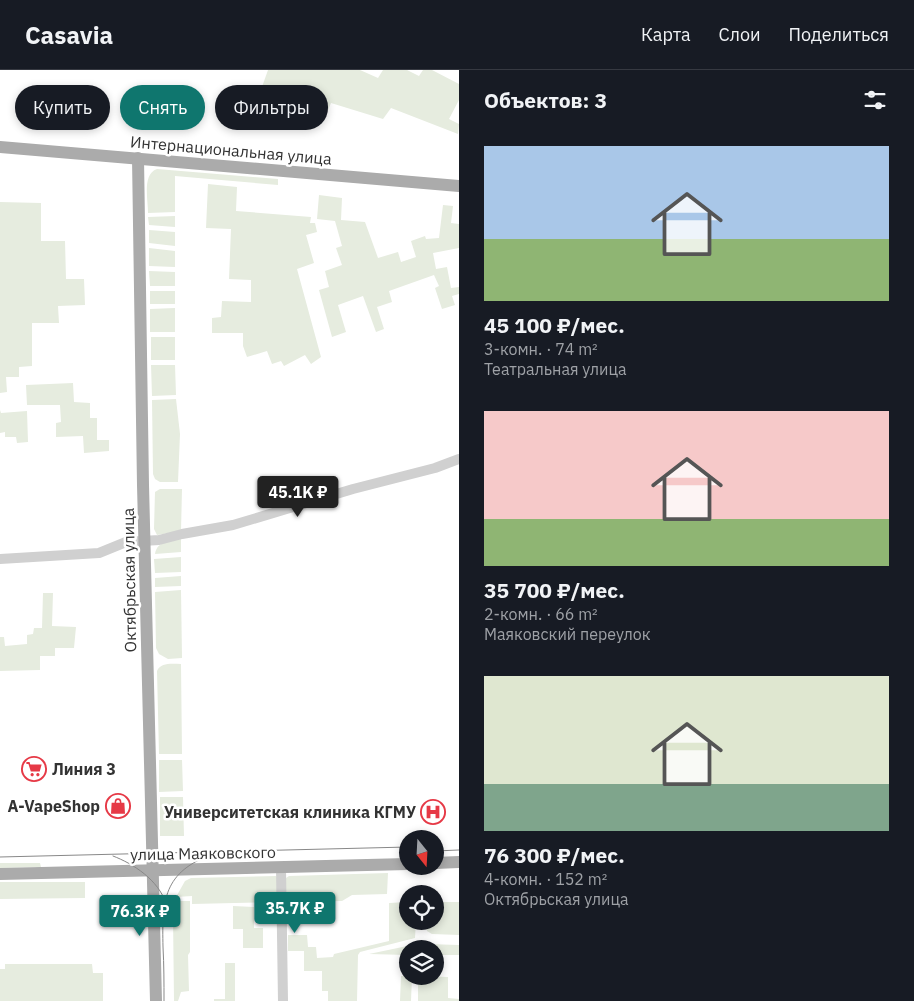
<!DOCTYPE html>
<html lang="ru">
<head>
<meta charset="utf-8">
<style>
	:root { --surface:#171b24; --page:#242831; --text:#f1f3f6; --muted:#9ea1a6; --line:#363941; --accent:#0f766e }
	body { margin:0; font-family:"IBM Plex Sans",sans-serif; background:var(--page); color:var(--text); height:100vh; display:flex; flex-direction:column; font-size:19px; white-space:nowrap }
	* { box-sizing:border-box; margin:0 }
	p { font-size:16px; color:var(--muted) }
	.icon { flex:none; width:28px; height:28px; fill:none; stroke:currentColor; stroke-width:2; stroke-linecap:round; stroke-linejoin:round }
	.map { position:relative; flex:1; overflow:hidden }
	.panel { display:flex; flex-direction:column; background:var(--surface); width:455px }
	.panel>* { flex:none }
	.top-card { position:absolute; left:15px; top:15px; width:369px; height:45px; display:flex; gap:10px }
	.needle { width:32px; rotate:162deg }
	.buttons { position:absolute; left:399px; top:760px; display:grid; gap:10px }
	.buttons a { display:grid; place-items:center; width:45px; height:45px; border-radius:50%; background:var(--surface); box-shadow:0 2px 8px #0003; font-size:25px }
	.price { position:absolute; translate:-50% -42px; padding:0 11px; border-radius:5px; background:var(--accent); color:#fff; font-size:16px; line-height:32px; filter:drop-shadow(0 1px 2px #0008) }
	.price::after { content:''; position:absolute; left:50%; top:30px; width:15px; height:11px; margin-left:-8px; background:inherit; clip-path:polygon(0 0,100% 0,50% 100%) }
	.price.active { background:#222; color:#fff }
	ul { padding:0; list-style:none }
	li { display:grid; align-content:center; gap:10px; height:265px; padding:0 25px }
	li span { display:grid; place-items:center; height:155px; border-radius:0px; color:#555 }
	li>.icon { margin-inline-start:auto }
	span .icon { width:90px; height:90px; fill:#fffc; stroke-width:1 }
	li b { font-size:21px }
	h2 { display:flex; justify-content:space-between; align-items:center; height:60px; padding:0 25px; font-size:21px }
	.pill { padding:0 18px; border-radius:22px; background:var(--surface); box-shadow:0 2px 8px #0003; font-size:18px; line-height:45px }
	.pill.active { background:var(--accent); color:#fff }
	header { display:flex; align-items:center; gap:30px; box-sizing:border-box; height:70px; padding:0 25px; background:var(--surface); border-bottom:1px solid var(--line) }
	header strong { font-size:24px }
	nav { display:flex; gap:28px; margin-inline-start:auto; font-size:18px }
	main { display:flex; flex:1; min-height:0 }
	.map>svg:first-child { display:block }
	.green { fill:#e6ecdf }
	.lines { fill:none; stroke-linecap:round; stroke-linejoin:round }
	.minor { stroke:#d0d0d0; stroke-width:10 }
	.major { stroke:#ababab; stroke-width:12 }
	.tram { stroke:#888; stroke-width:1 }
	.labels { text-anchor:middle; stroke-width:5; stroke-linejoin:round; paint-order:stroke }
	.street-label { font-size:16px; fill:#333; stroke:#fff }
	.poi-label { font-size:16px; font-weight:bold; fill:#333; stroke:#fff; text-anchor:end }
</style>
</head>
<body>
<header>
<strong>Casavia</strong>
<nav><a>Карта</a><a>Слои</a><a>Поделиться</a></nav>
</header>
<main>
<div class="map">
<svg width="459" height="931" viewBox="0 0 459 931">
	<rect width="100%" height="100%" fill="#fff"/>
	<g class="green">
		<polygon points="268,0 360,0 378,8 383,0 407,0 419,6 423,0 432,0 459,14 459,30 449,49 459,54 458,64 391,38 383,49 331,33 326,45 290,37 285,53 273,51 275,34 257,31"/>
		<path d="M157,99L278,109V115L175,106V142L148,143C148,129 142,104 157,99Z"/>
		<polygon points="208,114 237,117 236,141 311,147 310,153 315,153 317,162 306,165 314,193 297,199 321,287 311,294 305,285 284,296 281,291 272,294 267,281 247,287 243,276 243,263 212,263 212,248 221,247 222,231 251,232 251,210 229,209 231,159 206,158"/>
		<polygon points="319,125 342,128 341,150 365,152 378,188 398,182 401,192 416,187 411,171 425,166 426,169 439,168 443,135 453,136 451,153 459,154 459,178 433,183 436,199 447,197 451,218 459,217 459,224 452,226 455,235 442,239 435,218 439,216 434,205 389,221 392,232 377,237 384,259 376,262 363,226 338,235 346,262 332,267 319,220 329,217 325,201 342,195 336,178 342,176 335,151 317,149"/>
		<polygon points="0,132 41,133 41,171 65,171 66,209 84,209 85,235 58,236 59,253 32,253 32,296 19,297 19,307 6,307 7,322 0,323"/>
		<polygon points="175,146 175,157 149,155 148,147"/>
		<polygon points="149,160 175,162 175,176 149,173"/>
		<polygon points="149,178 175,181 175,197 149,196"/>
		<polygon points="149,201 175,202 175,216 150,216"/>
		<rect x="150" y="221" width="25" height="13"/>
		<polygon points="175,238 175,262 150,262 150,239"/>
		<rect x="151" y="267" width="24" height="23"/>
		<polygon points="151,295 175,295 176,325 152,326"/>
		<polygon points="73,313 74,332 90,333 90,348 97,348 97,370 109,370 109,381 84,383 83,366 56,367 56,353 61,352 60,335 27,335 26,315"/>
		<polygon points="176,329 180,364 178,412 160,412 155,409 153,404 152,330"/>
		<polygon points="0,340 1,343 27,341 28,372 17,373 16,367 5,367 5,362 0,363"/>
		<polygon points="182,419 181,461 157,465 154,459 155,422 160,419"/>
		<path d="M181,467V482L155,484C157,471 171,470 181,467Z"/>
		<polygon points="181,487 181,502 155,503 154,489"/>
		<polygon points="181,506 181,516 155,517 155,508"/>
		<polygon points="181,520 182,588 168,589 159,584 156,578 155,522"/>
		<polygon points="43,523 53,523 52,556 76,557 74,578 55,578 55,586 40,586 40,600 0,601 0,567 4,567 5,576 27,574 27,565 33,564 34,558 42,558"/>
		<path d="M181,594L182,684H159L157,601C161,592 172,594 181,594Z"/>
		<polygon points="159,690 182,690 183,721 159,722"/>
		<polygon points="160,727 183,727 184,766 160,766"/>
		<polygon points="0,793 40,793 41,797 0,798"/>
		<polygon points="388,803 387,824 352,825 342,831 284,832 286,808 289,806"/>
		<polygon points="276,806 278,808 279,832 192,834 192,826 176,827 185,811 191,808"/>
		<polygon points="0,812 85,812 85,828 0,829"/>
		<polygon points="176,831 190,831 190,882 188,885 189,921 181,922 178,931 174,931 173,846"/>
		<polygon points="407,832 408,851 416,851 415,868 360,882 358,885 357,931 328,931 328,921 322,921 322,901 304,901 304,881 288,881 288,865 307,865 308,877 316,877 317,888 333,887 334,884 389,871 389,833"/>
		<polygon points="435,832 459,832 459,865 432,864 427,861 425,851 435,851"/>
		<polygon points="233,836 254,837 254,858 263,858 263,878 243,878 243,859 233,859"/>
		<polygon points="427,874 459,875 459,885 435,885 435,879 427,879"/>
		<polygon points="412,875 414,879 408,879 407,885 369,884"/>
		<polygon points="225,893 235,893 235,931 214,931 214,929 225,929"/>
		<polygon points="5,894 92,894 93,903 103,903 103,931 0,931 0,899 5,899"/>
		<polygon points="401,906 412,906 411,931 400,931"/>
		<polygon points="418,906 448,907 448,928 459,929 459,931 418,931"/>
	</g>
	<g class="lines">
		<g class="minor">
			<polyline points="0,489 99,483 126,472 159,470 182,464 233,455 353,419 435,398 459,389"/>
			<polyline points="281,798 283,931"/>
		</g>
		<g class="major">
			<polyline points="0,77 459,116"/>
			<polyline points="138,88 143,415 156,931"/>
			<polyline points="435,793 459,792"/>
			<polyline points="0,804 408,794"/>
		</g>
		<g class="tram">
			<polyline points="435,781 459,780"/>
			<path d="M113,786C134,794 158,810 166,833"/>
			<polyline points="0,787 408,777"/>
			<path d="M164,931C164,913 164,895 163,877C162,830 163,802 213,784"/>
		</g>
	</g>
	<defs>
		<symbol id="supermarket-ring" viewBox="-11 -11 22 22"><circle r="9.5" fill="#fff" stroke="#e63946" stroke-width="1.5"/><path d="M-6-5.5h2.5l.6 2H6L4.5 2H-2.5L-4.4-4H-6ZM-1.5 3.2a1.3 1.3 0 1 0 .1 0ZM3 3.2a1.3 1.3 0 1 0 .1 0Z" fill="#e63946"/></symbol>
		<symbol id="shop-ring" viewBox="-11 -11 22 22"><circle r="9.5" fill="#fff" stroke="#e63946" stroke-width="1.5"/><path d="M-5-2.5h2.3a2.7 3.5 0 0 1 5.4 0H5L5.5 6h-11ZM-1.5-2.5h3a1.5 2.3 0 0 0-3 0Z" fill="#e63946"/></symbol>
		<symbol id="hospital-ring" viewBox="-11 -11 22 22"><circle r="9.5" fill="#fff" stroke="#e63946" stroke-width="1.5"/><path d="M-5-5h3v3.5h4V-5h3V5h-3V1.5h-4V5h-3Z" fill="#e63946"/></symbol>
	</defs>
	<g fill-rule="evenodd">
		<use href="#supermarket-ring" x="20" y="685" width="28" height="28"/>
		<use href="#shop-ring" x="104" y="722" width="28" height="28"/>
		<use href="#hospital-ring" x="419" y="728" width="28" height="28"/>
	</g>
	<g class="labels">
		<g class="street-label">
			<text transform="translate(231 80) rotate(5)" y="6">Интернациональная улица</text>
			<text transform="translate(129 510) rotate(-91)" y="6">Октябрьская улица</text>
			<text transform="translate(203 783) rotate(-1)" y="6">улица Маяковского</text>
		</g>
		<g class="poi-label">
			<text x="52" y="705" text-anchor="start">Линия 3</text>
			<text x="100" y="742">A-VapeShop</text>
			<text x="416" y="748">Университетская клиника КГМУ</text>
		</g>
	</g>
</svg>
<div class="buttons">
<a><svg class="needle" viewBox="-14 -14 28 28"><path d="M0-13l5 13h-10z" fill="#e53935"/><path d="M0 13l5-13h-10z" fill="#9ea1a6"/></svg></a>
<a><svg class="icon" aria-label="locate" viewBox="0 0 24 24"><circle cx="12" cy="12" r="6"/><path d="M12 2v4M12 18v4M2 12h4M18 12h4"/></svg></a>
<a><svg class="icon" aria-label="layers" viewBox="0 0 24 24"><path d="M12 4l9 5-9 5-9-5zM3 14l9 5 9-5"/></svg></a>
</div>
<b class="price active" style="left:298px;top:448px">45.1K ₽</b>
<b class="price" style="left:295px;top:864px">35.7K ₽</b>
<b class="price" style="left:140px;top:867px">76.3K ₽</b>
<div class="top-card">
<a class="pill">Купить</a>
<a class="pill active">Снять</a>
<a class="pill">Фильтры</a>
</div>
</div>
<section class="panel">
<h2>Объектов: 3<svg class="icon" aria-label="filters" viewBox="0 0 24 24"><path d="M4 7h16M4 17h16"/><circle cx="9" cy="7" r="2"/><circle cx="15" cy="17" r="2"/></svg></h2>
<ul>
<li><span style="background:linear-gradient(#a9c7e8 60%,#8fb573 0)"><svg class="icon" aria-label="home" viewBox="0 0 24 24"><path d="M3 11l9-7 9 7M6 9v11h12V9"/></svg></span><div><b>45 100 ₽/мес.</b><p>3-комн. · 74 m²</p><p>Театральная улица</p></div></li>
<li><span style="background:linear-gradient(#f6c9c9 70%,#8fb573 0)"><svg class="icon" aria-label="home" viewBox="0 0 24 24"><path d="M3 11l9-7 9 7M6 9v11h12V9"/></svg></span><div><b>35 700 ₽/мес.</b><p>2-комн. · 66 m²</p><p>Маяковский переулок</p></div></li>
<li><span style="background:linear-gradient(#dfe7d0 70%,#7fa58c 0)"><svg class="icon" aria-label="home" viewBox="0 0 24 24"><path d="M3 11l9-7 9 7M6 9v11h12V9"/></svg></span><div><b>76 300 ₽/мес.</b><p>4-комн. · 152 m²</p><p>Октябрьская улица</p></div></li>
</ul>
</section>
</main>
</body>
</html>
